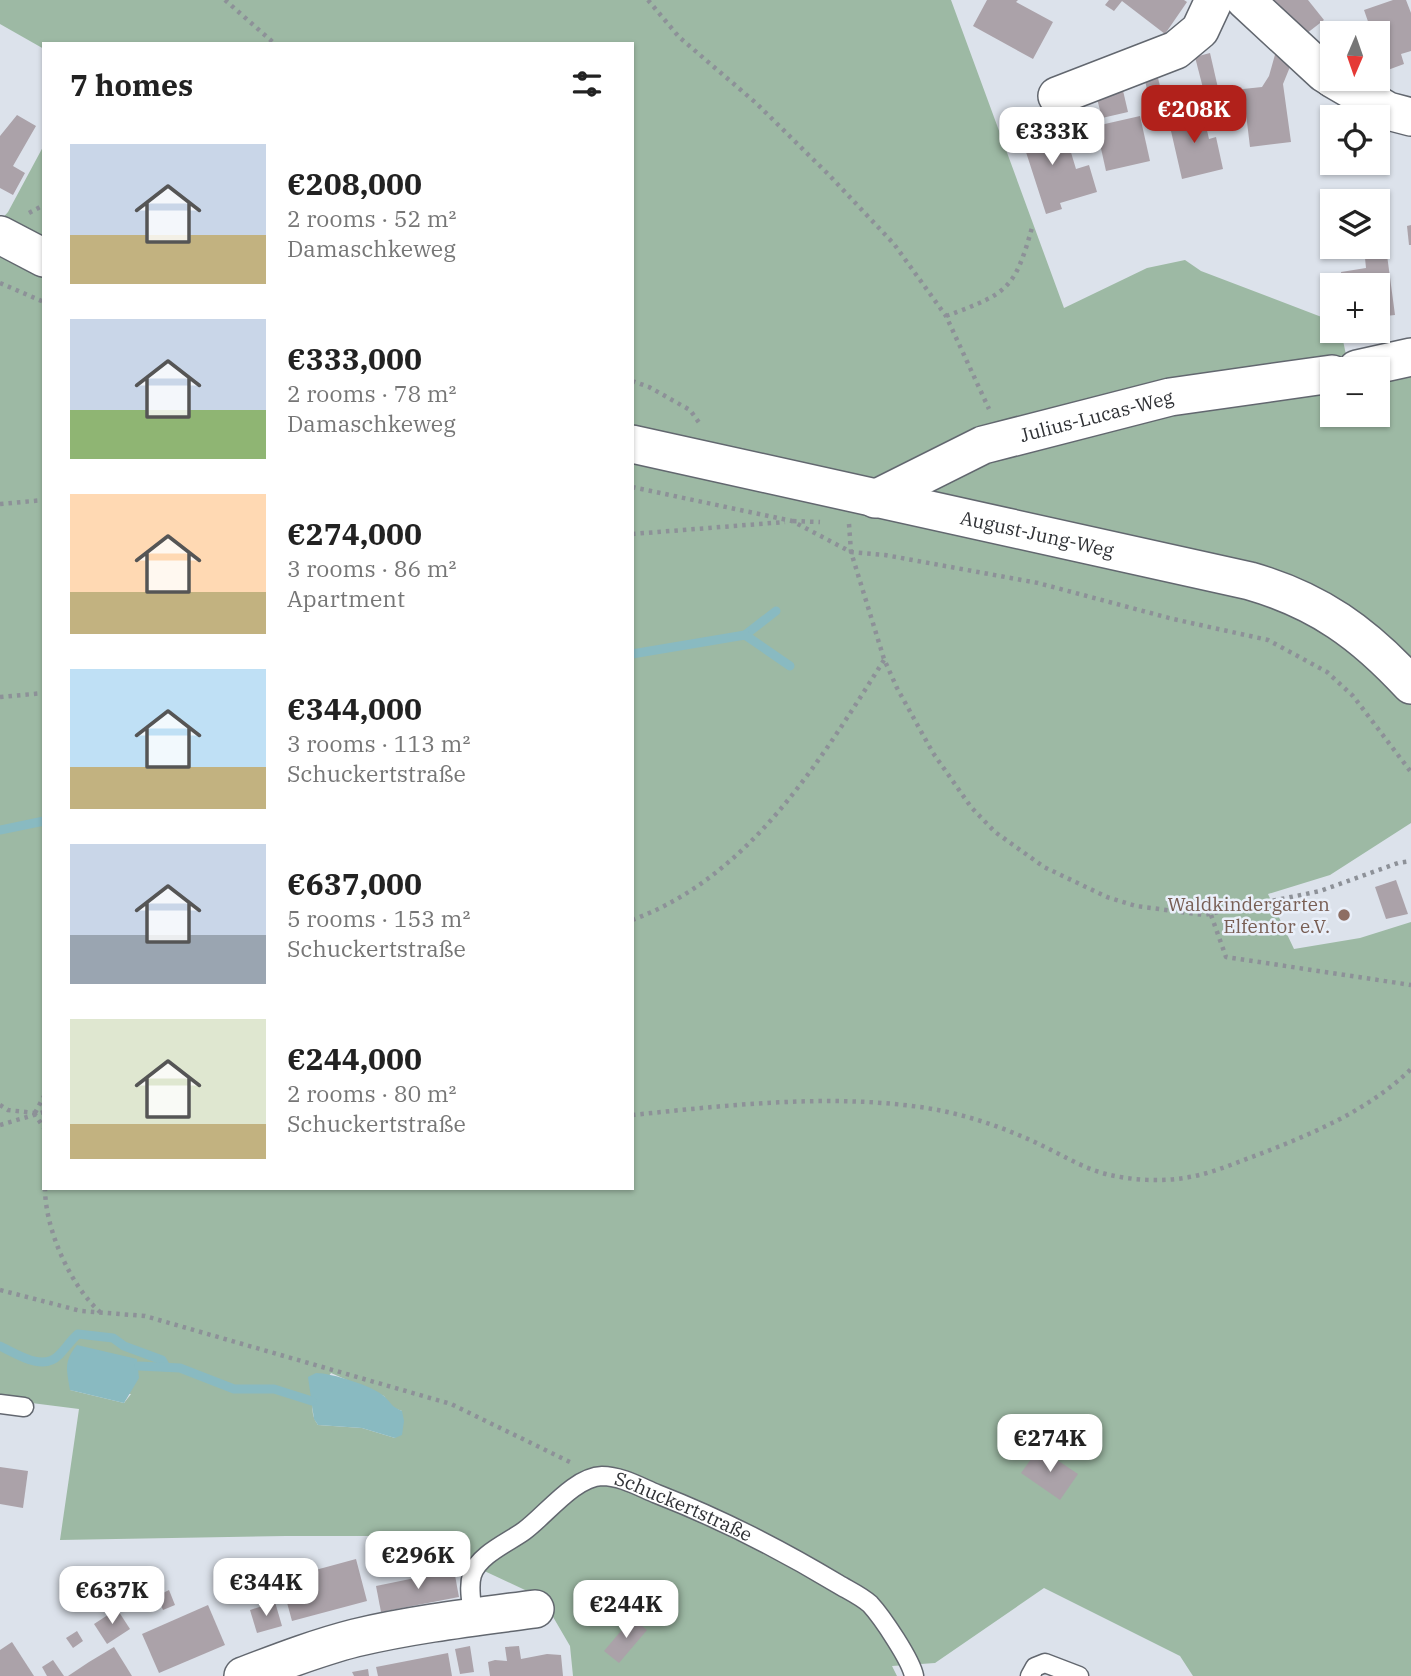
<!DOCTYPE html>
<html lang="en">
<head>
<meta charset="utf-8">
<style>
	:root { --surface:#fff; --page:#f2f2f2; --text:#222; --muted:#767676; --accent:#b1211b }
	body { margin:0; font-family:"IBM Plex Serif",serif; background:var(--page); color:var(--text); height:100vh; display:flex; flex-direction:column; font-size:26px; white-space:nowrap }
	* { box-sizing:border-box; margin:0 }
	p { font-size:23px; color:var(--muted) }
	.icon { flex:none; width:38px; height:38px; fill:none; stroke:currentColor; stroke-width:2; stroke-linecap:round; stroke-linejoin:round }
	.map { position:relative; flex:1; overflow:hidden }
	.panel { position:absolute; left:42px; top:42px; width:592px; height:1148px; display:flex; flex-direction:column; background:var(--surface); border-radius:0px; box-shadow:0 2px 5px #0004 }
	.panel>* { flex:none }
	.needle { width:46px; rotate:182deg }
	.controls { position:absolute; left:1320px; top:21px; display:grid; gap:14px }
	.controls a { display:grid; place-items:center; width:70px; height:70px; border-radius:0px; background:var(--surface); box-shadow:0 2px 5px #0004; font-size:35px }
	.price { position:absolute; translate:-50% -60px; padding:0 16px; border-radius:14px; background:#fff; color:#222; font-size:23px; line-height:46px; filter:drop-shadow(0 2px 4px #0008) }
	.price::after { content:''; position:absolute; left:50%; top:42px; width:21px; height:16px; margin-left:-10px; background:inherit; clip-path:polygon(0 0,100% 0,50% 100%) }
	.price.selected { background:var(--accent); color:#fff }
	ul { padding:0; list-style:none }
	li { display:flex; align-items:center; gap:21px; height:175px; padding:0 28px }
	li span { display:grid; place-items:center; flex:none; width:196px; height:140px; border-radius:0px; color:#555 }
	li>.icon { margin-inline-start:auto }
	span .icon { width:84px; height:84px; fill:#fffc; stroke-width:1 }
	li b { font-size:30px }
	h2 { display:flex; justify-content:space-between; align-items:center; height:84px; padding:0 28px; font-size:30px }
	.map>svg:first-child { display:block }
	.green { fill:#9db9a4; fill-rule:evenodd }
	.water { fill:#89bac1 }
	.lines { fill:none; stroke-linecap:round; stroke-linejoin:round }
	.stream { stroke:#89bac1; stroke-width:9 }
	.building { fill:#aba2a9 }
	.service-casing { stroke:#62676f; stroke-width:21 }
	.minor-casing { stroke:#62676f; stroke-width:40 }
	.path { stroke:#8d9198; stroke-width:4.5; stroke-dasharray:3.5 5; stroke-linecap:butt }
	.service { stroke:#fff; stroke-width:18 }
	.minor { stroke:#fff; stroke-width:37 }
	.education-dot { fill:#8d6e63; stroke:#e9eff9; stroke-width:2.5 }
	.labels { text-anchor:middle; stroke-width:5; stroke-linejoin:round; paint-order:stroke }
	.street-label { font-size:19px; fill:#2f3135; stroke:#e9eff9 }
	.education-label { font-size:19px; fill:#785e54; stroke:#e9eff9; text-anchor:end }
</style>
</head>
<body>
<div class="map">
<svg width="1411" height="1676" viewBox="0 0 1411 1676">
	<rect width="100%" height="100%" fill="#dce2eb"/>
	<path class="green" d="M0,0H951L1064,308L1147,268L1185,260L1201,271L1332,321V331H1341L1349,369H1332V415H1377V378L1411,372V823L1330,875L1268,894L1294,949L1360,938L1411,922V1676H1193L1180,1656L1044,1588L935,1663L892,1666L897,1676H573L570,1646L542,1598L463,1561L436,1536H286L60,1540L79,1409L0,1399V221L8,212L44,145V1188H632V44H44V49L0,24ZM331,1373L384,1396L391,1407L402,1411L395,1438L362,1428L318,1425C304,1406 320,1389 331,1373ZM70,1390L131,1394L124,1403Z"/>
	<g class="water">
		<path d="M77,1345L137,1359L139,1378L124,1403L70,1390C67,1370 63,1362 77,1345Z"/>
		<path d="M316,1373C331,1373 374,1386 385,1397C392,1404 392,1407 402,1411L404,1421L402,1435L395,1438L362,1428L318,1425L314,1419L308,1377Z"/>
	</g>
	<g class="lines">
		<g class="stream">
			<polyline points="745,635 776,611"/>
			<polyline points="632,654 745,635 790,666"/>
			<polyline points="0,830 44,821"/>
			<path d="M0,1346C17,1354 43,1372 59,1355C66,1348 70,1341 78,1334L113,1338L124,1346L162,1360L166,1367"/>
			<polyline points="139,1366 180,1368 234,1389 274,1389 312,1401"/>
		</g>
	</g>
	<g class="building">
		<polygon points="987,0 1018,0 1016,2 1053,22 1033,59 973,26"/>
		<polygon points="1109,0 1184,0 1187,2 1165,34 1122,1 1114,11 1105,5"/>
		<polygon points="1272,0 1308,0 1324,20 1302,37"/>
		<polygon points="1393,0 1406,0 1411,13 1411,51 1401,54 1404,64 1377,74 1377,33 1372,33 1364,10"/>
		<polygon points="1276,51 1294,57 1283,84 1291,142 1250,147 1243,89 1262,87 1269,76"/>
		<polygon points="1210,53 1218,88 1204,92 1195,57"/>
		<polygon points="1158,78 1164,102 1151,105 1145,81"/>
		<polygon points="1121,82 1128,112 1102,118 1095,91"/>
		<polygon points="1202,109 1209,139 1216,137 1223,169 1182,179 1168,118"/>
		<polygon points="17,115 36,126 13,166 25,173 13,195 0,188 0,136"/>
		<polygon points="1140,116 1150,161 1106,171 1096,126"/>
		<polygon points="1031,120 1039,145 1066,136 1076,169 1089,165 1097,192 1060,203 1062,209 1046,214 1025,149 1013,153 1004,128"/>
		<polygon points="1411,225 1411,245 1409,245 1407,226"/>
		<polygon points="1387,255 1395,315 1377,317 1377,285 1343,285 1341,272 1366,268 1365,258"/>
		<polygon points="1396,880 1408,914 1386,919 1375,887"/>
		<polygon points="1039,1448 1078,1474 1060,1500 1021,1473"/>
		<polygon points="0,1467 28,1471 23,1508 0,1504"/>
		<polygon points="356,1559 367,1601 292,1621 283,1588 288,1587 286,1578"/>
		<polygon points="454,1570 459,1597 381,1612 376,1586"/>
		<polygon points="169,1590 175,1605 163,1610 157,1596"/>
		<polygon points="275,1602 282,1626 257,1633 250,1610"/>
		<polygon points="208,1605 225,1645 159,1673 142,1634"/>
		<polygon points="117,1609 130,1629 107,1644 94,1624"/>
		<polygon points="632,1618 647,1630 619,1663 604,1651"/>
		<polygon points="77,1631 83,1641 73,1648 66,1638"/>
		<polygon points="12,1642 34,1676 0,1676 0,1650"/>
		<polygon points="470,1646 474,1672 460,1674 455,1649"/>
		<polygon points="519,1646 521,1659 547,1654 561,1655 563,1676 490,1676 488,1662 495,1660 507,1661 505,1647"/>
		<polygon points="114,1647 132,1676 68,1676 89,1662"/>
		<polygon points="448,1653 452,1676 378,1676 376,1667"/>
		<polygon points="53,1660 64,1676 47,1676 42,1667"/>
		<polygon points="368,1669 369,1676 354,1676 352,1672"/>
	</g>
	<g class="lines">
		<defs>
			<g id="service">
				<polyline points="0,1404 24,1407"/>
				<path id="s1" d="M473,1617C472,1604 468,1587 472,1575C478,1555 509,1542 524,1531C546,1515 574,1477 602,1476C621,1476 640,1487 657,1494C721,1519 780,1549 838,1584C848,1590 861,1596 870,1604C882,1617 911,1660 914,1676"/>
				<polyline points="1030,1676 1035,1667 1045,1663 1079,1676"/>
			</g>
			<g id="minor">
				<polyline points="1245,0 1324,73 1332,78"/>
				<polyline points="1333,79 1388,111 1411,117"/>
				<polyline points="1057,96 1176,50 1200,30 1214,0"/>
				<polyline points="0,235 44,258"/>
				<polyline points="1357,369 1411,357"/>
				<path id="s2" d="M632,444L1250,581C1319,601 1363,633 1411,685"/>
				<path id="s3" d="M875,499L983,445L1170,397L1332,374"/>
				<path d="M243,1676C280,1662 316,1648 355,1638C414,1624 475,1617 535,1609"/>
			</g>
		</defs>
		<use href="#service" class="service-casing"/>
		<use href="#minor" class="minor-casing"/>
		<g class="path">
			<polyline points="225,0 275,44"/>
			<polyline points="648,0 679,37 756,103 829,175 894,244 946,316 989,409"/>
			<polyline points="29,213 44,205"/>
			<polyline points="0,283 44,302"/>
			<path d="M946,316C1009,293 1015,289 1033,224"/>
			<polyline points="632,381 649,387 690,410 700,424"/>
			<polyline points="632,487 792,521 851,552 885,555 1038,583 1173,619 1268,640 1327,672 1353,696 1411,772"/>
			<polyline points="0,504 44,500"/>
			<polyline points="793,521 820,522"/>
			<polyline points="849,524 851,552 884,659 897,688 933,753 971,807 995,832 1044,867 1107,897 1136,906 1204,915 1320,891 1398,863 1411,861"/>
			<polyline points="632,534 785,522"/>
			<polyline points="0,697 44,693"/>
			<polyline points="1211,915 1226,957 1411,985"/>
			<path d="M632,920C750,877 820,761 884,660"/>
			<polyline points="0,1105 8,1110 34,1113"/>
			<polyline points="34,1113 44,1128"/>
			<polyline points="35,1113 44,1096"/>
			<path d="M632,1115C730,1105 840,1092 938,1110C974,1117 1010,1130 1043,1146C1064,1156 1083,1168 1106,1174C1130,1180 1159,1182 1184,1178C1211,1174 1235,1163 1260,1154C1314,1133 1369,1110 1411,1069"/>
			<polyline points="0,1125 44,1112"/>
			<path d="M45,1188C45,1229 70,1285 100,1312"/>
			<polyline points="0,1290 81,1311 145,1316 451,1404 572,1463"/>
		</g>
		<use href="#service" class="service"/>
		<use href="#minor" class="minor"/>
	</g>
	<circle class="education-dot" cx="1344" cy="915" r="7"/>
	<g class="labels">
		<g class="street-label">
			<text dy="7" stroke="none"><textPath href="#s3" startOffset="238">Julius-Lucas-Weg</textPath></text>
			<text dy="7" stroke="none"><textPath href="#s2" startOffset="415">August-Jung-Weg</textPath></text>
			<text dy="7" stroke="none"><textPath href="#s1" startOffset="296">Schuckertstraße</textPath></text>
		</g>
		<g class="education-label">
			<text x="1330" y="911">Waldkindergarten<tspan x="1330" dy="22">Elfentor e.V.</tspan></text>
		</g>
	</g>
</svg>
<div class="controls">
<a><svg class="needle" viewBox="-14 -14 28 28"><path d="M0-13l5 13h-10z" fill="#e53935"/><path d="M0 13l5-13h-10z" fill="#767676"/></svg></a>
<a><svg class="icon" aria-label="locate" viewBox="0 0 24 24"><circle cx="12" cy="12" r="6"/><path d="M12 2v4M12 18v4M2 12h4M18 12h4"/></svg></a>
<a><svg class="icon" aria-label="layers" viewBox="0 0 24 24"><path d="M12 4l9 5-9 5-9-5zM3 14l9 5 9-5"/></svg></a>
<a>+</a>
<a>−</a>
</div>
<b class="price selected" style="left:1194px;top:145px">€208K</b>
<b class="price" style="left:1052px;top:167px">€333K</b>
<b class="price" style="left:1050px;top:1474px">€274K</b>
<b class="price" style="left:418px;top:1591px">€296K</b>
<b class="price" style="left:266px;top:1618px">€344K</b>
<b class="price" style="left:112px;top:1626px">€637K</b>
<b class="price" style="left:626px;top:1640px">€244K</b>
<section class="panel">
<h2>7 homes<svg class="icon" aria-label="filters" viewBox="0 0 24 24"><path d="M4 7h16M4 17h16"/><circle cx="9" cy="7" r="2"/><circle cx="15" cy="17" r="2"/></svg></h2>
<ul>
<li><span style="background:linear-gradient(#c9d6e8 65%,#c2b280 0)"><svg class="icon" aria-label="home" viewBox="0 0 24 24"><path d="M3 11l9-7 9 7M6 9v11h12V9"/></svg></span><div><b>€208,000</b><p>2 rooms · 52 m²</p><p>Damaschkeweg</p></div></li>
<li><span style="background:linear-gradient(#c9d6e8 65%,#8fb573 0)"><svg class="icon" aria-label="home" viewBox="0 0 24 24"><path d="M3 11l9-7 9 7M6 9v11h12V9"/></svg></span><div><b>€333,000</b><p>2 rooms · 78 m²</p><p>Damaschkeweg</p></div></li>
<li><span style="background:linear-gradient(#ffd9b3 70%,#c2b280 0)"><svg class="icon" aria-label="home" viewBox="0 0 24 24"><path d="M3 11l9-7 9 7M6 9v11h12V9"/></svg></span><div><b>€274,000</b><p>3 rooms · 86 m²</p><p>Apartment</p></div></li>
<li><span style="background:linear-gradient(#bfe0f5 70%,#c2b280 0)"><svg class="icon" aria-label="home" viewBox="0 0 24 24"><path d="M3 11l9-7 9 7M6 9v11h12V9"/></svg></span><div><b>€344,000</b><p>3 rooms · 113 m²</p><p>Schuckertstraße</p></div></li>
<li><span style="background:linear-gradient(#c9d6e8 65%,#9aa5b1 0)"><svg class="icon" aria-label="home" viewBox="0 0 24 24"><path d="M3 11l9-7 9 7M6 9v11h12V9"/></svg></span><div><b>€637,000</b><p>5 rooms · 153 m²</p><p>Schuckertstraße</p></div></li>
<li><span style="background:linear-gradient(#dfe7d0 75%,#c2b280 0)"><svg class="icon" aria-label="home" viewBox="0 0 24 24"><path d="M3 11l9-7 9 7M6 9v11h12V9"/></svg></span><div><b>€244,000</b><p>2 rooms · 80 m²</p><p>Schuckertstraße</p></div></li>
</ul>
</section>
</div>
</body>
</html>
